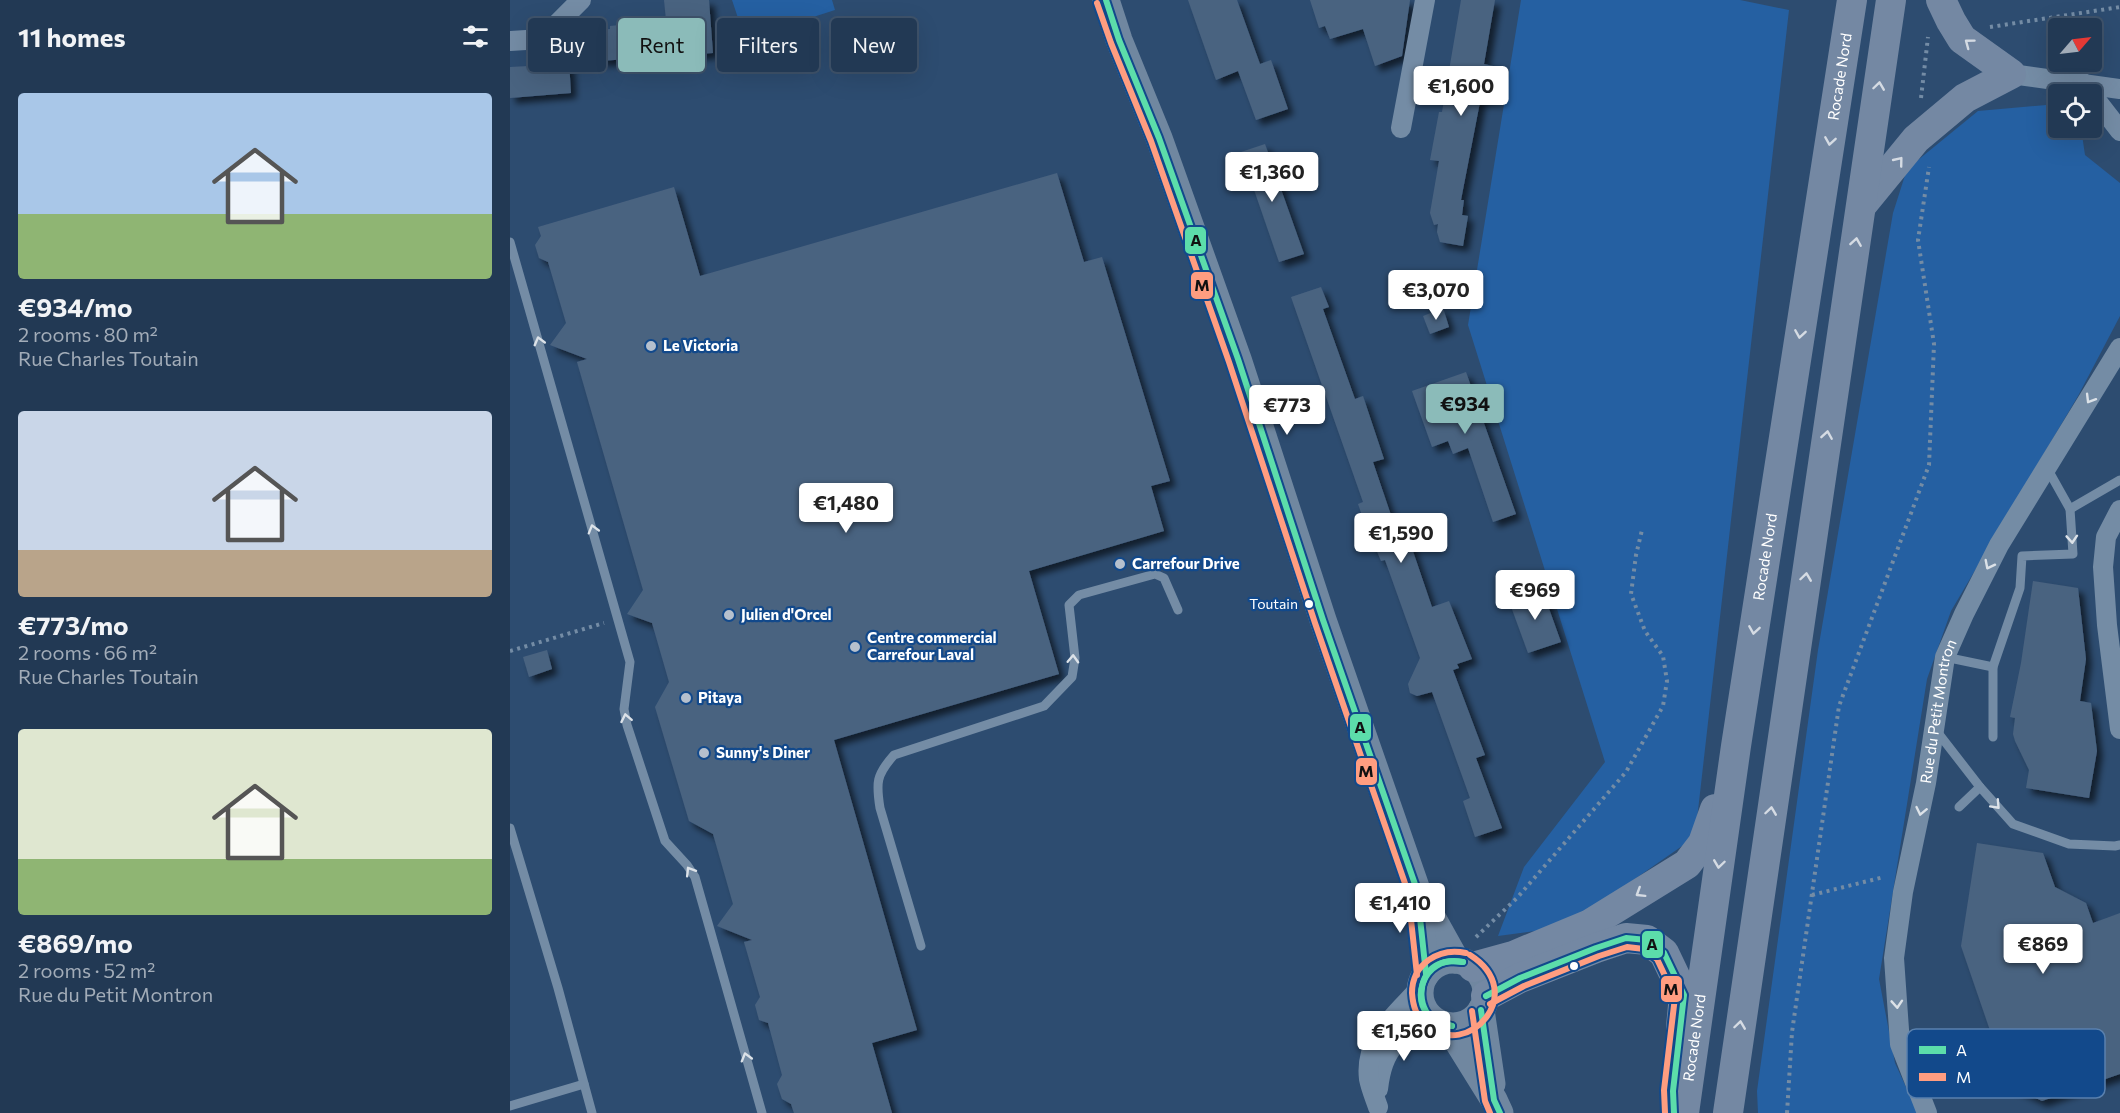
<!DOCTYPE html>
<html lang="en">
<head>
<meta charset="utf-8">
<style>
	:root { --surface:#223954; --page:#2a405a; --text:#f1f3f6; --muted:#a2acb8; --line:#3f536b; --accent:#8bbbb9 }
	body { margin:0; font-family:Commissioner,sans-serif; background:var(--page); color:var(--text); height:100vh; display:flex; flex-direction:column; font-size:22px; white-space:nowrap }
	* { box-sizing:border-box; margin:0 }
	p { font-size:20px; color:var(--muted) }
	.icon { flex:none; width:33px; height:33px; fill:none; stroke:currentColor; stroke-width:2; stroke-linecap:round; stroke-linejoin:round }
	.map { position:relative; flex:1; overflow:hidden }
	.sheet { display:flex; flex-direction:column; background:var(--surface); width:510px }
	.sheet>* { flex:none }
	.top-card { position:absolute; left:18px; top:18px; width:570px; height:54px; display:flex; gap:12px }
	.needle { width:39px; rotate:62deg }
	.buttons { position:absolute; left:1538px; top:18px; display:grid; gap:12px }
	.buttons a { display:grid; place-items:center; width:54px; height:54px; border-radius:6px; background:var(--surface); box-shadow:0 6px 24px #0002,0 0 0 2px var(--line); font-size:30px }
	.price { position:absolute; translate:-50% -51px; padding:0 14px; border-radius:6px; background:#fff; color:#222; font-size:20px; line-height:39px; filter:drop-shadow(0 2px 3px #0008) }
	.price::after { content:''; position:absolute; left:50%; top:36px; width:18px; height:14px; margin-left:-9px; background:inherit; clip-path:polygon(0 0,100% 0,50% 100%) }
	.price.on { background:var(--accent); color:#111 }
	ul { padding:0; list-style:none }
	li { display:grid; align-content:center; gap:12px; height:318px; padding:0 18px }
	li span { display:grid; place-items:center; height:186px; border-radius:6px; color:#555 }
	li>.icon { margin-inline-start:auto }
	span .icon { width:108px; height:108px; fill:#fffc; stroke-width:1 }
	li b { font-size:26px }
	h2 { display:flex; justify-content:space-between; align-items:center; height:72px; padding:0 18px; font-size:26px }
	.chip { padding:0 21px; border-radius:6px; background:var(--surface); box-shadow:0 6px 24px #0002,0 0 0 2px var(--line); font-size:21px; line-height:54px }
	.chip.on { background:var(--accent); color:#111 }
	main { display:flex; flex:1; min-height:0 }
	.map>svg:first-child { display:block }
	.green { fill:#2560a2 }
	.building { fill:#4a6380; filter:url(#shadow) }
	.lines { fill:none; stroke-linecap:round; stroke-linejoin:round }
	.path { stroke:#748ca5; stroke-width:4; stroke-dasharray:3 4.5; stroke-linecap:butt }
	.lane { stroke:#748ca5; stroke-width:9 }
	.street { stroke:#748ca5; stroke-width:20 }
	.secondary { stroke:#7087a0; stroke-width:27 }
	.primary { stroke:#7488a3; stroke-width:30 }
	.bus-1-casing { stroke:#12498b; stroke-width:10 }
	.bus-2-casing { stroke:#12498b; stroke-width:10 }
	.bus-1 { stroke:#5cddaa; stroke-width:6 }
	.bus-2 { stroke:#ff9d80; stroke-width:6 }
	.oneway { stroke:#d5dbe3 }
	.oneway2 { stroke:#dce2e8 }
	.poi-dot { fill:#b6c0cd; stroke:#12498b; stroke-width:2 }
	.bus-dot { fill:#fff; stroke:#12498b; stroke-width:2 }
	.labels { text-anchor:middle; stroke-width:4.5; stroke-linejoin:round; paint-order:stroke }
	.bus-label { font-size:14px; fill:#fff; stroke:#12498b; text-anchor:end }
	.street-label { font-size:15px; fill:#fff; stroke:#12498b }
	.poi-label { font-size:15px; font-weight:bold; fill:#fff; stroke:#12498b; text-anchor:start }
	.key { fill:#12498b; stroke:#5980ae; stroke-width:1.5 }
	.key-label { font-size:16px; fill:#fff }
	.line-badge { stroke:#12498b; stroke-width:2 }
	.pale-badge-label { font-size:16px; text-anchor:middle; font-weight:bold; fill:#111 }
</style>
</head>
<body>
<main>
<section class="sheet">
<h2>11 homes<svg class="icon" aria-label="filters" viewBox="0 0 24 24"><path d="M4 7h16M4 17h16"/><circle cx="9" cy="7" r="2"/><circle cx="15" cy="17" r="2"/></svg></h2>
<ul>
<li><span style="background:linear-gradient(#a9c7e8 65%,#8fb573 0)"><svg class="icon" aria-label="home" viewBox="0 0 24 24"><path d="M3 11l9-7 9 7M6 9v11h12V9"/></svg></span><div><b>€934/mo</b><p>2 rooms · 80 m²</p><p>Rue Charles Toutain</p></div></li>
<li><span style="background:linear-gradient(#c9d6e8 75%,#b9a48a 0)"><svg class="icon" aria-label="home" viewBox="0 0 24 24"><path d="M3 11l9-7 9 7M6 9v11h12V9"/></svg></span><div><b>€773/mo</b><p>2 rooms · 66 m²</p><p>Rue Charles Toutain</p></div></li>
<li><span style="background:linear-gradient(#dfe7d0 70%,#8fb573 0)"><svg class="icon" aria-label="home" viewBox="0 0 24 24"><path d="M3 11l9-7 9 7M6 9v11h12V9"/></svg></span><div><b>€869/mo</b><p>2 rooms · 52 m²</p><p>Rue du Petit Montron</p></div></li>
</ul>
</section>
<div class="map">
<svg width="1610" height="1113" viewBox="0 0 1610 1113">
	<defs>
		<filter id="shadow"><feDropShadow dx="5.5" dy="5.5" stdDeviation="3" flood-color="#0009"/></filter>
	</defs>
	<rect width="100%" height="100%" fill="#2d4c70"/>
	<g class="green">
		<polygon points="222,0 322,0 325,10 235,39"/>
		<polygon points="1011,0 1230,0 1279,10 1185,837 1056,927 988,936 1014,867 1095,762 958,325"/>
		<polygon points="1548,104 1548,128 1571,128 1575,155 1610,183 1610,316 1568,396 1441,611 1417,679 1369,979 1385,1063 1408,1113 1248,1113 1247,1091 1308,650 1383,213 1397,169 1468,111"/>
	</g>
	<g class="building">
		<polygon points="154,0 199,0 203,53 90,61 88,30 100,29 100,26 156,20"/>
		<polygon points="678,0 727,0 750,64 761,60 778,109 746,120 728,71 706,80"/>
		<polygon points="800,0 900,0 892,56 865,66 853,29 820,39 815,26 809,28"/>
		<polygon points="951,0 985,0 974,64 983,66 978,99 971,97 951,200 954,200 952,215 958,216 953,246 930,242 927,232 928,224 924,225 920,213 929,161 920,160 929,112 932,112"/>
		<polygon points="47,60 47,62 59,61 61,93 0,98 0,67 19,66 19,62"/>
		<polygon points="755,144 794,254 769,262 731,152"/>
		<polygon points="547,173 574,262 592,257 660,481 641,486 654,531 519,571 549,674 324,740 407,1030 362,1043 382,1113 284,1113 281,1104 272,1099 267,1084 272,1075 258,1023 249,1020 245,1005 250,997 234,942 242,940 207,926 223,904 203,834 179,821 145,707 159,682 142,623 117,614 133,590 67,362 77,359 40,345 56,323 38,262 29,258 25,245 31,236 28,227 164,187 190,276"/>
		<polygon points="811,287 819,307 813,309 845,399 853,396 874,459 863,462 882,518 891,516 922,607 939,601 962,659 947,664 949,668 943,670 975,755 966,758 992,828 965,837 953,801 960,798 922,692 907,696 900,693 898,684 910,658 875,560 871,561 866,549 864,549 848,504 853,502 781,297"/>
		<polygon points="933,308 939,327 920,334 913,316"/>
		<polygon points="956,372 1006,514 983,522 958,448 943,454 938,441 922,447 902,391"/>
		<polygon points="1523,581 1568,588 1576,659 1570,701 1581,703 1587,751 1579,798 1516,788 1519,770 1505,741 1503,734 1505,718 1500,717 1511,663"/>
		<polygon points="1032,589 1051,642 1018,653 999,601"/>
		<polygon points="37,650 42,669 19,677 13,657"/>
		<polygon points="1467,843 1533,853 1545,887 1576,903 1583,923 1610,913 1610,1074 1532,1101 1502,1087 1498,1073 1495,1074 1451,946"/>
	</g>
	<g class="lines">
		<g class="path">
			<polyline points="1480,27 1610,7"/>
			<polyline points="1411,98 1418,37"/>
			<polyline points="0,651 94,623"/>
			<polyline points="1302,895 1374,877"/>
			<polyline points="966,937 1007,898 1116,772 1153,706 1157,681 1153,656 1135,631 1121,594 1126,555 1132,530"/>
			<polyline points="1277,1113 1282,1032 1329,706 1419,465 1424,344 1408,240 1419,167"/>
		</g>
		<g class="lane">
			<polyline points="0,242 120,662 114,709 117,725 155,841 177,865 185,877 252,1113"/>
			<polyline points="1560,509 1610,480"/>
			<polyline points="1435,657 1483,667"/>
			<polyline points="1425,729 1470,787 1503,824 1559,844 1605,846 1610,845"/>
			<polyline points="1483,737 1483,667 1510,588 1512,556 1563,554 1560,509 1537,468"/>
			<polyline points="1449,807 1470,787"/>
			<polyline points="0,828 48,988 82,1113"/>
			<path d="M411,946L370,808C366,783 366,775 384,755L534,706L562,677L565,658L559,605L569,595L645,574L654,578L668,610"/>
			<polyline points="0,1106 74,1084"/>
		</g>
		<g class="street">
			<polyline points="0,41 32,39 71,0"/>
			<polyline points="1501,74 1610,89"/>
			<polyline points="1573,83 1610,131"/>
			<polyline points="891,128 915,0"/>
			<polyline points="1610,510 1596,537 1593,567 1597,625 1610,729"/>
			<path d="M868,1089C873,1045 888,1038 926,1021"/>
			<path d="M868,1107C865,1098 861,1089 859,1079C854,1038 886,1015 911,987"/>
			<path id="s1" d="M1417,1113L1390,1044L1384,958L1393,892L1416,783L1435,657L1454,614L1489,545L1610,348"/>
		</g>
		<g class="secondary">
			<polyline points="596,0 609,40 649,138 728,359 813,620 907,890 946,960"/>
			<polyline points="909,903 916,974"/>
			<circle cx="943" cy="993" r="33"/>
			<polyline points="971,1010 982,1084"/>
			<polyline points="938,1026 984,1100 990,1113"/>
		</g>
		<g class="primary">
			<polyline points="1352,205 1406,139 1455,98 1501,74 1452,39 1441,21 1431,0"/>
			<polyline points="963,967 1003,956 1080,924 1177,864 1193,843 1205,809"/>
			<polyline points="976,996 1010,978 1086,948 1116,938 1137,940 1154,953 1174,995 1171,1027"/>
			<path id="s2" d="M1174,1113L1226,746L1342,0"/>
			<polyline points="1218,1113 1381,0"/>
		</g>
		<defs>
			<g id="bus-1">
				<polyline points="596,0 609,40 649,138 728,359 813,620 907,890 916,974"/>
				<polyline points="976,996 1010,978 1086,948 1116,938 1137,940 1154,953 1174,995 1163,1091 1164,1113"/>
				<polyline points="971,1010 984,1100 990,1113"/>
				<path d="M942,1026C938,1025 932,1024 928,1022C896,1008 911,953 953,962"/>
				<path d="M942,1026C938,1025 932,1024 928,1022C907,1013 906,978 925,966C934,960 943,961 953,962"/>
			</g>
			<g id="bus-2">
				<polyline points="587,3 601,43 641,141 719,362 805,623 898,892 907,975"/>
				<path d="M956,953C929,947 902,964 902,993C903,1006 906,1017 917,1025C957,1061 1020,993 960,955"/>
				<polyline points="980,1004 1014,986 1089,956 1117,947 1134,949 1147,959 1165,997 1154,1090 1155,1113"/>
				<polyline points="962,1011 975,1101 980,1113"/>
			</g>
		</defs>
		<use href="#bus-1" class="bus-1-casing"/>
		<use href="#bus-2" class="bus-2-casing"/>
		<use href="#bus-1" class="bus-1"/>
		<use href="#bus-2" class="bus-2"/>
	</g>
	<defs><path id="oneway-chevron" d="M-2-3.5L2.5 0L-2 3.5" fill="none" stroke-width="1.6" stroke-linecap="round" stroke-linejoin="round" transform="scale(1.5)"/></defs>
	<g class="oneway">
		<use href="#oneway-chevron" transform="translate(1459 43) rotate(-143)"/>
		<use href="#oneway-chevron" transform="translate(1369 86) rotate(-82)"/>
		<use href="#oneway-chevron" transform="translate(1320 141) rotate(99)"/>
		<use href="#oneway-chevron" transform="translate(1389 161) rotate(-51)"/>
		<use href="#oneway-chevron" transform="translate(1346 242) rotate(-81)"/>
		<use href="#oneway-chevron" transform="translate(1290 334) rotate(99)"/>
		<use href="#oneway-chevron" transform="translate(1317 435) rotate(-81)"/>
		<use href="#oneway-chevron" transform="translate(1296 577) rotate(-82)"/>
		<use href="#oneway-chevron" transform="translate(1244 630) rotate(99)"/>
		<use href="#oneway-chevron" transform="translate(1261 811) rotate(-82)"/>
		<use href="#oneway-chevron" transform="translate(1209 864) rotate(98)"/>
		<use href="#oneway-chevron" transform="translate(1130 893) rotate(148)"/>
		<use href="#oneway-chevron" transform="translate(1230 1025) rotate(-82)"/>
	</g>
	<g class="oneway2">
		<use href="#oneway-chevron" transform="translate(29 341) rotate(-105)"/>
		<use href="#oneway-chevron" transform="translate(1580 399) rotate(121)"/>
		<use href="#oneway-chevron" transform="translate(83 529) rotate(-106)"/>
		<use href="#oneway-chevron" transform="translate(1562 539) rotate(86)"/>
		<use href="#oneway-chevron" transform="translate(1479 565) rotate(117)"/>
		<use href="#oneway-chevron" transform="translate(563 659) rotate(-88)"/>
		<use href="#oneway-chevron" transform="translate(116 718) rotate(-101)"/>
		<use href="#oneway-chevron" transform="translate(1486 805) rotate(47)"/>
		<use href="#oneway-chevron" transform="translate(1411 811) rotate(102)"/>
		<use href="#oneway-chevron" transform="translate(180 871) rotate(-122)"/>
		<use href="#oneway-chevron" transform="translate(1387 1004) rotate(86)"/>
		<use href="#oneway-chevron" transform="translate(236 1057) rotate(-106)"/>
	</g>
	<g class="poi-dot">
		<circle cx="141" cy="346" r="6"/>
		<circle cx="610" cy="564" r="6"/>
		<circle cx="219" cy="615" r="6"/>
		<circle cx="345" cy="647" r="6"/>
		<circle cx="176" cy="698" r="6"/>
		<circle cx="194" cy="753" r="6"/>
	</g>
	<g class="bus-dot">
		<circle cx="799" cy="604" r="5"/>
		<circle cx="1064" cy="966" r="5"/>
	</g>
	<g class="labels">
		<g class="bus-label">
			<text x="788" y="609">Toutain</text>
		</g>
		<g class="street-label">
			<text dy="5" stroke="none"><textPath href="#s2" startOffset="1048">Rocade Nord</textPath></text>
			<text dy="5" stroke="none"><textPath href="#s2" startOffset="562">Rocade Nord</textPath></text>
			<text dy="5" stroke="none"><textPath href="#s1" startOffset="411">Rue du Petit Montron</textPath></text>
			<text dy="5" stroke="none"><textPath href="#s2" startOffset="76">Rocade Nord</textPath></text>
		</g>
		<g class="poi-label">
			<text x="153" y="351">Le Victoria</text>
			<text x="622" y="569">Carrefour Drive</text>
			<text x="231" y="620">Julien d'Orcel</text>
			<text x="357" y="643">Centre commercial<tspan x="357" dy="17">Carrefour Laval</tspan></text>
			<text x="188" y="703">Pitaya</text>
			<text x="206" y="758">Sunny's Diner</text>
		</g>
	</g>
	<rect x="1397" y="1029" width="198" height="69" rx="9" class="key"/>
	<rect x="1409" y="1046" width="27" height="8" fill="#5cddaa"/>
	<rect x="1409" y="1073" width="27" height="8" fill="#ff9d80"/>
	<g class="key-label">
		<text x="1446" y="1056">A</text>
		<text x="1446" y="1083">M</text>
	</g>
	<g class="line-badge">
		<rect x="674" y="226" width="23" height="29" rx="6" fill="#5cddaa"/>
		<rect x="680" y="271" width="24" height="29" rx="6" fill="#ff9d80"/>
		<rect x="839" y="713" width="23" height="29" rx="6" fill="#5cddaa"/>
		<rect x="845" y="757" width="23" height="29" rx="6" fill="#ff9d80"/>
		<rect x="1131" y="930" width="23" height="29" rx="6" fill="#5cddaa"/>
		<rect x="1150" y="975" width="23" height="28" rx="6" fill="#ff9d80"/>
	</g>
	<g class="pale-badge-label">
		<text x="686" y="246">A</text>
		<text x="692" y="291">M</text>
		<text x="850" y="733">A</text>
		<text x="856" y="777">M</text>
		<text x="1142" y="950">A</text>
		<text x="1161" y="995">M</text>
	</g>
</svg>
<div class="buttons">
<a><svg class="needle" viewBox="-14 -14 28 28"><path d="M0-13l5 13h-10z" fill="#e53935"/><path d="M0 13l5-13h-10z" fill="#a2acb8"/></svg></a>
<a><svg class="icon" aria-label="locate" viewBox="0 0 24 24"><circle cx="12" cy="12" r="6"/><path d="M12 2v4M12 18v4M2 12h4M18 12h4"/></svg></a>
</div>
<b class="price" style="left:951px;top:117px">€1,600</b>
<b class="price" style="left:762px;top:203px">€1,360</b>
<b class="price" style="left:926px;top:321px">€3,070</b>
<b class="price on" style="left:955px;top:435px">€934</b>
<b class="price" style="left:777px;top:436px">€773</b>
<b class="price" style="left:336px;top:534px">€1,480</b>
<b class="price" style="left:891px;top:564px">€1,590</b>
<b class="price" style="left:1025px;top:621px">€969</b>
<b class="price" style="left:890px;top:934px">€1,410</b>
<b class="price" style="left:1533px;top:975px">€869</b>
<b class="price" style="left:894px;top:1062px">€1,560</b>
<div class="top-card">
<a class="chip">Buy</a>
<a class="chip on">Rent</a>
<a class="chip">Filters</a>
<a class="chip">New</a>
</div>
</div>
</main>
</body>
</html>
